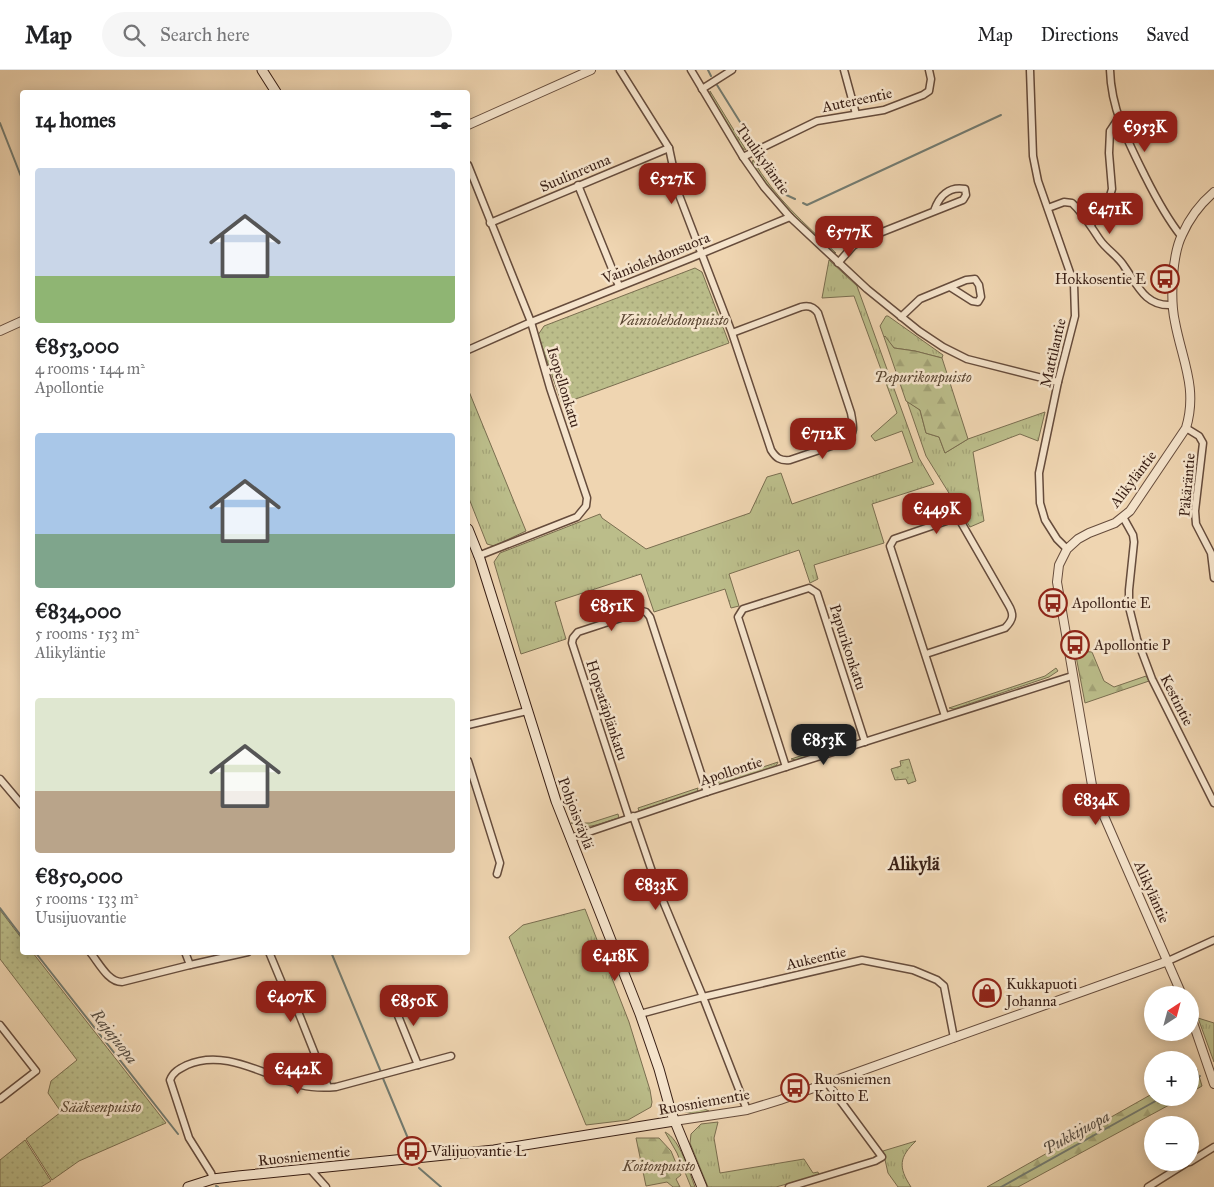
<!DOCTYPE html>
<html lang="en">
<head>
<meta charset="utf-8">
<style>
	:root { --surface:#fff; --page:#f6f6f6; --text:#202124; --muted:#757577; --line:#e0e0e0; --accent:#8f2418 }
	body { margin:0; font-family:"IM FELL Great Primer",serif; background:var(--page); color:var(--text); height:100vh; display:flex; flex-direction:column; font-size:19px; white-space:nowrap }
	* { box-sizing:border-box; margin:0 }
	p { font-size:16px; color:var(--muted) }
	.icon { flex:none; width:28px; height:28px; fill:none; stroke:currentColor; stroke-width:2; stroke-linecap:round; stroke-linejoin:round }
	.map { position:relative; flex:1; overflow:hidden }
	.side { position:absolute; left:20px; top:20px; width:450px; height:865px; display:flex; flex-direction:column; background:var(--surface); border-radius:5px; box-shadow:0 2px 12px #0003 }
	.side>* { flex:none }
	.needle { width:32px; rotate:36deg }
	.buttons { position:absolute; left:1144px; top:916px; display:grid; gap:10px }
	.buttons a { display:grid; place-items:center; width:55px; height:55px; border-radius:50%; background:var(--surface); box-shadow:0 2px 12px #0003; font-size:25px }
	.price { position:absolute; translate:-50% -42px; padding:0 11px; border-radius:10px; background:var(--accent); color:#fff; font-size:16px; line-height:32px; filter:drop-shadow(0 1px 2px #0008) }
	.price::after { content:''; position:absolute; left:50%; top:30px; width:15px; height:11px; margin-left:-8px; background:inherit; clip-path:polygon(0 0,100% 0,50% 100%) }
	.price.current { background:#222; color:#fff }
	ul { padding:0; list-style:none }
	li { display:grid; align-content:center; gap:10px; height:265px; padding:0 15px }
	li span { display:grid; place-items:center; height:155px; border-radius:5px; color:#555 }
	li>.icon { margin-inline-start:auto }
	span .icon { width:90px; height:90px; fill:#fffc; stroke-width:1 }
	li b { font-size:21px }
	h2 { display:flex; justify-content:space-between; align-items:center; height:60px; padding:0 15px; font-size:21px }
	header { display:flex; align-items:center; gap:30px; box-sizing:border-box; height:70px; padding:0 25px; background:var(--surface); border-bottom:1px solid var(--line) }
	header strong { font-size:24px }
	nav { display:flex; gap:28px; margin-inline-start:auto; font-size:18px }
	.search { width:350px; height:45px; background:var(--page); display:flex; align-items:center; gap:12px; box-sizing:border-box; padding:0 18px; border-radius:28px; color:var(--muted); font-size:19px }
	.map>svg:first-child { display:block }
	.grass { fill:url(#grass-tufts); stroke:#7a6e50 }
	.forest { fill:url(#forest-firs); stroke:#7a6e50 }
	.park { fill:url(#park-dots); stroke:#7a6e50 }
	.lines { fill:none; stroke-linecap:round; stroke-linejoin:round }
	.stream { stroke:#737b70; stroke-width:2 }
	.minor-casing { stroke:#664c3c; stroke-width:9 }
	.tertiary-casing { stroke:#664c3c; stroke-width:10 }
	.secondary-casing { stroke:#391f15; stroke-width:11 }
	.minor { stroke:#f5e4cc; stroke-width:6 }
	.tertiary { stroke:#f5e4cc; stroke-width:8 }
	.secondary { stroke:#f5e4cc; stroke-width:9 }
	.labels { text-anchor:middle; stroke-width:5; stroke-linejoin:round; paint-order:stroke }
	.street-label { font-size:15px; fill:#391f15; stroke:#f5e4cc }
	.poi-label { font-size:15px; fill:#391f15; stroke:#f5e4cc; text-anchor:start }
	.park-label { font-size:15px; font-style:italic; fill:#5a4632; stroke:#f5e4cc }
	.water-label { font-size:16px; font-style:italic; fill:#564d42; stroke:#f5e4cc }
	.quarter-label { font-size:18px; font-weight:bold; fill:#391f15; stroke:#f5e4cc }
</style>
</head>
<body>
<header>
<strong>Map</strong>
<div class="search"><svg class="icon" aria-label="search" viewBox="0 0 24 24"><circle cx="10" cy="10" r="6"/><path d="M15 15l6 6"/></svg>Search here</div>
<nav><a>Map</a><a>Directions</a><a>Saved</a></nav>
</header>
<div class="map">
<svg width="1214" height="1117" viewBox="0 0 1214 1117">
	<defs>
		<pattern id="grass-tufts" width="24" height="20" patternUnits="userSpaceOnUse" patternTransform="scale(1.25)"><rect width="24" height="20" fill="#bbbd8a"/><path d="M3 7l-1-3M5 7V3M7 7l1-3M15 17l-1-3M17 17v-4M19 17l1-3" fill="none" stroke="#a2a276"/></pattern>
		<pattern id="forest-firs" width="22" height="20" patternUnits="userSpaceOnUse" patternTransform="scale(1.25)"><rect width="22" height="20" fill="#bbbd8a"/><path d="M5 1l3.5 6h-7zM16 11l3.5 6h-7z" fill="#a2a276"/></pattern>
		<pattern id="park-dots" width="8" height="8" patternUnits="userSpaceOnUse" patternTransform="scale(1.25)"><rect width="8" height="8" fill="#bbbd8a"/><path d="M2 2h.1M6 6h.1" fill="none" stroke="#a2a276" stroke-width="1.8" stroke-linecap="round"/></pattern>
	</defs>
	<rect width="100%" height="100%" fill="#efd5b1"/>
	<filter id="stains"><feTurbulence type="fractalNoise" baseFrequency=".004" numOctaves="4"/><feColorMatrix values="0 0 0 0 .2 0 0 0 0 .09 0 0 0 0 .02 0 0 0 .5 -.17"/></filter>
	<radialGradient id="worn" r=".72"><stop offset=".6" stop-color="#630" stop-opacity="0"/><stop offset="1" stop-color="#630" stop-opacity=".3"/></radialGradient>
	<g class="grass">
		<polygon points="710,21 746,80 742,78 710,25"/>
		<path d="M753,90C774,127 805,154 836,183L831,182C802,154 773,129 752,94Z"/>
		<polygon points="829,190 857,216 919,388 934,414 872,434 884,473 814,495 818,509 810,513 799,480 729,504 739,536 731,538 725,519 654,542 641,504 555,532 566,569 521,584 494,492 500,483 600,444 602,448 646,479 750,443 767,407 781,403 792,434 913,392 902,361 875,371 871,366 897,343 854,226 822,228"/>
		<polygon points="886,246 888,246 943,285 942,288 915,281 894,278 885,267 884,267 880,256"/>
		<polygon points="468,319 526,461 494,476 487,474 468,426"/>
		<polygon points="907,331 920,340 926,363 939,367 945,383 968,369 1045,342 1038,371 1020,364 973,382 984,451 970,457 926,386"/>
		<polygon points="1056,598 1058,601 1049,607 954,639 949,638 1045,606"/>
		<polygon points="856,668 855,670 796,690 791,689"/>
		<polygon points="778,692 776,696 716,716 712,714"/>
		<polygon points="698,718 697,722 639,741 638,738"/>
		<path d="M618,744L619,748C603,752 585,762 571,753H590Z"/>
		<polygon points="585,839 629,952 650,1020 652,1032 651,1037 628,1050 586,1055 509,867 523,855"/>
		<polygon points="1198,948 1214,953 1214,992"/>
		<path d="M678,1035L702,1038L709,1041C697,1043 685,1047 678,1035Z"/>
		<polygon points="718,1052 714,1068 720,1103 804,1089 813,1103 818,1102 819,1105 776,1117 708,1117 690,1073 691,1064 701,1054"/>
		<path d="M665,1062C680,1069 689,1102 695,1117H691L677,1083Z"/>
		<path d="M916,1071C899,1087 898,1097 911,1117H898L888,1103L883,1081Z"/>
	</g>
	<g class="forest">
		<polygon points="885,266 894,278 915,281 942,288 968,369 945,383 939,367 926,363 920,340 906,331 884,267"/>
		<polygon points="1075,581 1092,582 1104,611 1114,617 1146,606 1149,611 1085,633"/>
		<polygon points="1197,999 1202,1016 1190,1023 1190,1003"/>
		<polygon points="1152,1024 1152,1028 1182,1028 1018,1117 987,1117"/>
		<polygon points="636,1068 659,1068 671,1081 681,1105 676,1109 680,1117 673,1117 667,1112 646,1116"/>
	</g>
	<g class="park">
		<polygon points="695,198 702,202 729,273 562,334 538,265 544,256"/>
		<polygon points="909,689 916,711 908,714 906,709 895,710 891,699 901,696 900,691"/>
		<polygon points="0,840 22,869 22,882 33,883 166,1053 79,1091 52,1110 26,1069 61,1042 48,1023 51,1011 77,990 0,889"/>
		<polygon points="25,1070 51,1111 41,1117 0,1117 0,1090"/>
	</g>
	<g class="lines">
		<g class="stream">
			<polyline points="708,0 711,6"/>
			<polyline points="717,15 755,76"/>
			<polyline points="0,53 22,109"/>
			<polyline points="760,85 782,123 795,129"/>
			<polyline points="803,133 807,135 1001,45"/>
			<polyline points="0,838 22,867"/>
			<polyline points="35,882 178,1064"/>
			<polyline points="331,882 381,1002"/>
			<polyline points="382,1006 412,1078"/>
			<polyline points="1190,1012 1200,1006"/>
			<polyline points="419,1098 441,1117"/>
			<polyline points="216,1116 218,1117"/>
			<polyline points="1001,1117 1161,1028"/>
		</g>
		<defs>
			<g id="minor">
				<path d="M620,0L669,78L679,125L732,263L771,380C776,388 780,391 790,390L846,371C856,362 853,355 851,343L818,243C814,237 808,235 801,237L732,263"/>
				<polyline points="691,0 743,87 764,117 790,147 867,219 919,261 943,277 967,289 1058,312"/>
				<polyline points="844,0 856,44"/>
				<polyline points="1030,0 1033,86 1038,111 1074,214 1075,246 1058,312 1039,403 1040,433 1045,450 1057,469 1067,479"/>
				<path d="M1110,0C1111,39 1128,72 1145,106C1156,128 1166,147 1181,166"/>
				<polyline points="702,19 732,0"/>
				<polyline points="743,87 817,51 884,40 923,25 929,21 931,9 929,0"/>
				<polyline points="468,95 531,252 550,318 587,428 586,436 577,447 478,486"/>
				<polyline points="578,115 619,216"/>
				<path d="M1048,138L1064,132L1072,133C1084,144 1091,157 1100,170C1107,180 1118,186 1124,196C1137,214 1145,237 1172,235"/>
				<polyline points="490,153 669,78"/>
				<polyline points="1091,155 1098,142 1109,129 1112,119 1109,83 1110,61 1118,49"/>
				<path d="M838,193L853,176L862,170L963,130L966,125L965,119C949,116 939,126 934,141"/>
				<polyline points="901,247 920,229 966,210 975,209 979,215 981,227 978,232 972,231 950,217"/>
				<polyline points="468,280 531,252 691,188 790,147"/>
				<polyline points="1186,358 1199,366 1203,373 1195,441 1196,454 1211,483 1214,508"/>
				<polyline points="1123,447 1133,465 1134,472 1129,520 1129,537 1137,569 1152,609 1214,733"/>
				<path d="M926,584L1005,558C1014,549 1014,544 1008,534L958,447L894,469L890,476L945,646"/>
				<polyline points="468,655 527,641"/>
				<polyline points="468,691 500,793 497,804"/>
				<polyline points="786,697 738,547 743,539 809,518 817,523 865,672"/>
				<polyline points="0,709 22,735"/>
				<polyline points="633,746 658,819 703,927 747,1040"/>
				<polyline points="629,748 572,573 573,568 578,562 642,541 646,542 650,547 707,722"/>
				<polyline points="571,768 707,722 1072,606"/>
				<path d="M90,882C99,893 108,912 122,912L190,895"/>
				<polyline points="185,882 190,895 248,882"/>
				<polyline points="269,882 284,918 297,939 328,1017"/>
				<polyline points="1168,891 1214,870"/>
				<polyline points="390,926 418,995"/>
				<polyline points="640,944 703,927 862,890 913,900 937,910 944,916 954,968"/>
				<polyline points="0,955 36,1001 0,1029"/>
				<polyline points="1190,1092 1214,1077"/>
				<polyline points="310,1099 326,1117"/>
				<path d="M213,1109L211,1103L189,1068L170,1010C173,1002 179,999 187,995C225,978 265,1006 301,1015C313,1018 324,1018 336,1017L451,986"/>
				<polyline points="789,1117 875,1091 882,1087 828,1014"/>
				<polyline points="1148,1117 1188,1092"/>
			</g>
			<g id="tertiary">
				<polyline points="468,55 591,0"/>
				<polyline points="0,261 22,251"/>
				<path d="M1182,925L1093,721L1057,512L1059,495L1067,479L1078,469L1089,463L1115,453L1130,441L1186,358C1198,318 1182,290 1175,252C1170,230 1172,185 1182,165C1189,149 1201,133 1214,122"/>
				<polyline points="1190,944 1214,1014"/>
				<polyline points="674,1051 747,1040 780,1030 1168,891"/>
			</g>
			<g id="secondary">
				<polyline points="262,0 276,22"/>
				<polyline points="468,459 480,489 556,731 640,944 659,999 671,1042 702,1117"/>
				<polyline points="188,1117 213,1109 238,1106 494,1080 674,1051"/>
			</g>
		</defs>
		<use href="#minor" class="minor-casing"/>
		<use href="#tertiary" class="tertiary-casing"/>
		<use href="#secondary" class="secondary-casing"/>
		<use href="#minor" class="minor"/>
		<use href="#tertiary" class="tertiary"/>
		<use href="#secondary" class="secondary"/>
	</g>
	<defs>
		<symbol id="bus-ring" viewBox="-11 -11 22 22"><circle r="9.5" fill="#f5e4cc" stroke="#8f2418" stroke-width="1.5"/><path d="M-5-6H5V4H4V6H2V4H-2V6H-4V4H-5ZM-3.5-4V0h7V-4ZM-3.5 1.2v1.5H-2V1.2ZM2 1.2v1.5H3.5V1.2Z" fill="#8f2418"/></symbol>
		<symbol id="shop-ring" viewBox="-11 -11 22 22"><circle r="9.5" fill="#f5e4cc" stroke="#8f2418" stroke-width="1.5"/><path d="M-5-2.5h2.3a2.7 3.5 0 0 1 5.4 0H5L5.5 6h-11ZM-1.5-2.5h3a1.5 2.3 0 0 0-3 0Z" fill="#8f2418"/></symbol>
	</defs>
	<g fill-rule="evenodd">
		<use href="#bus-ring" x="1149" y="193" width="32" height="32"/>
		<use href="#bus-ring" x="1037" y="517" width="32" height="32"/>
		<use href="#bus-ring" x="1059" y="559" width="32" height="32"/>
		<use href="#shop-ring" x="971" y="907" width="32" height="32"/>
		<use href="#bus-ring" x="779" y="1002" width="32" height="32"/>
		<use href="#bus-ring" x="396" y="1065" width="32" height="32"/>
	</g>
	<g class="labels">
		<g class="street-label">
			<text transform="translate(857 30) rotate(-12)" y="5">Autereentie</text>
			<text transform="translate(763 89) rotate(55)" y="5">Tuulikyläntie</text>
			<text transform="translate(575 103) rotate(-23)" y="5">Suulinreuna</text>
			<text transform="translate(656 188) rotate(-22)" y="5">Vainiolehdonsuora</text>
			<text transform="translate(1053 283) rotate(-77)" y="5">Mattilantie</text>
			<text transform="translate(564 317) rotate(73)" y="5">Isopellonkatu</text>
			<text transform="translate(1133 409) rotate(-53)" y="5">Alikyläntie</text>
			<text transform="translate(1187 415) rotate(-85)" y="5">Päkäräntie</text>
			<text transform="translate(848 577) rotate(72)" y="5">Papurikonkatu</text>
			<text transform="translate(1177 630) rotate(63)" y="5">Kestintie</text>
			<text transform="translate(607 640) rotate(72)" y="5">Hopeatäplänkatu</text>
			<text transform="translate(731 701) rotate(-18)" y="5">Apollontie</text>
			<text transform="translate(576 743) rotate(69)" y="5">Pohjoisväylä</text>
			<text transform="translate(1152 822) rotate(66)" y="5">Alikyläntie</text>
			<text transform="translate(816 888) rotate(-13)" y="5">Aukeentie</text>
			<text transform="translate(704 1032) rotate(-10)" y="5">Ruosniementie</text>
			<text transform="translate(304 1086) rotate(-6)" y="5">Ruosniementie</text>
		</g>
		<g class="poi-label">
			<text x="1146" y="214" text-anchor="end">Hokkosentie E</text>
			<text x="1072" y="538">Apollontie E</text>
			<text x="1094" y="580">Apollontie P</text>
			<text x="1006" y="919">Kukkapuoti<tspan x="1006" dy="17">Johanna</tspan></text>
			<text x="814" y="1014">Ruosniemen<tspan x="814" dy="17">Koitto E</tspan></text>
			<text x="431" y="1086">Välijuovantie L</text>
		</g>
		<g class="park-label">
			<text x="674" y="255">Vainiolehdonpuisto</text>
			<text x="923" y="312">Papurikonpuisto</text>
			<text x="101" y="1042">Sääksenpuisto</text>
			<text x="659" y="1101">Koitonpuisto</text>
		</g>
		<g class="water-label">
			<text transform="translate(115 966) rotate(52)" y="6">Rajajuopa</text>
			<text transform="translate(1076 1062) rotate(-29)" y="6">Pukkijuopa</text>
		</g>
		<g class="quarter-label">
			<text x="914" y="800">Alikylä</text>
		</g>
	</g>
	<rect width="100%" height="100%" filter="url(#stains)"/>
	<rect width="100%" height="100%" fill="url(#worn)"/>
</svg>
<div class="buttons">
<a><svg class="needle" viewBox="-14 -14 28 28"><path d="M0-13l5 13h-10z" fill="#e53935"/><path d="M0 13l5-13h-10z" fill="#757577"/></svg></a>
<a>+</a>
<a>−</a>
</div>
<b class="price" style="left:1145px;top:83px">€953K</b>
<b class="price" style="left:672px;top:135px">€527K</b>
<b class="price" style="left:1110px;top:165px">€471K</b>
<b class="price" style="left:849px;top:188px">€577K</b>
<b class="price" style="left:823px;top:390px">€712K</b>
<b class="price" style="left:937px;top:465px">€449K</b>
<b class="price" style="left:612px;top:562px">€851K</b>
<b class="price current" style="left:824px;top:696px">€853K</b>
<b class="price" style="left:1096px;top:756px">€834K</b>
<b class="price" style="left:656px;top:841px">€833K</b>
<b class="price" style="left:615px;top:912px">€418K</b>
<b class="price" style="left:291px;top:953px">€407K</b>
<b class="price" style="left:414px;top:957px">€850K</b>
<b class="price" style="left:298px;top:1025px">€442K</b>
<section class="side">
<h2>14 homes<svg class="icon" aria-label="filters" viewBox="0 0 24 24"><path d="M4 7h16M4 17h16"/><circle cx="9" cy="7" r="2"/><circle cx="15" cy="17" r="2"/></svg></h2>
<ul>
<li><span style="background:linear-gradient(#c9d6e8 70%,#8fb573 0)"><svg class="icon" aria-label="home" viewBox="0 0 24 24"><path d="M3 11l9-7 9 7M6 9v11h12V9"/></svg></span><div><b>€853,000</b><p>4 rooms · 144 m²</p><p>Apollontie</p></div></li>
<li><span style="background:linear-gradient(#a9c7e8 65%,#7fa58c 0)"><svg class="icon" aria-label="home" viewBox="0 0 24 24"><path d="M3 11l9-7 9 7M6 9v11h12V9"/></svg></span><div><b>€834,000</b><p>5 rooms · 153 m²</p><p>Alikyläntie</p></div></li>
<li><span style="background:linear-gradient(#dfe7d0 60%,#b9a48a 0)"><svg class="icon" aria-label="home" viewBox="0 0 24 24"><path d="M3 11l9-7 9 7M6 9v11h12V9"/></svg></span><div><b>€850,000</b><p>5 rooms · 133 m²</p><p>Uusijuovantie</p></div></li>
</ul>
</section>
</div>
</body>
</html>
